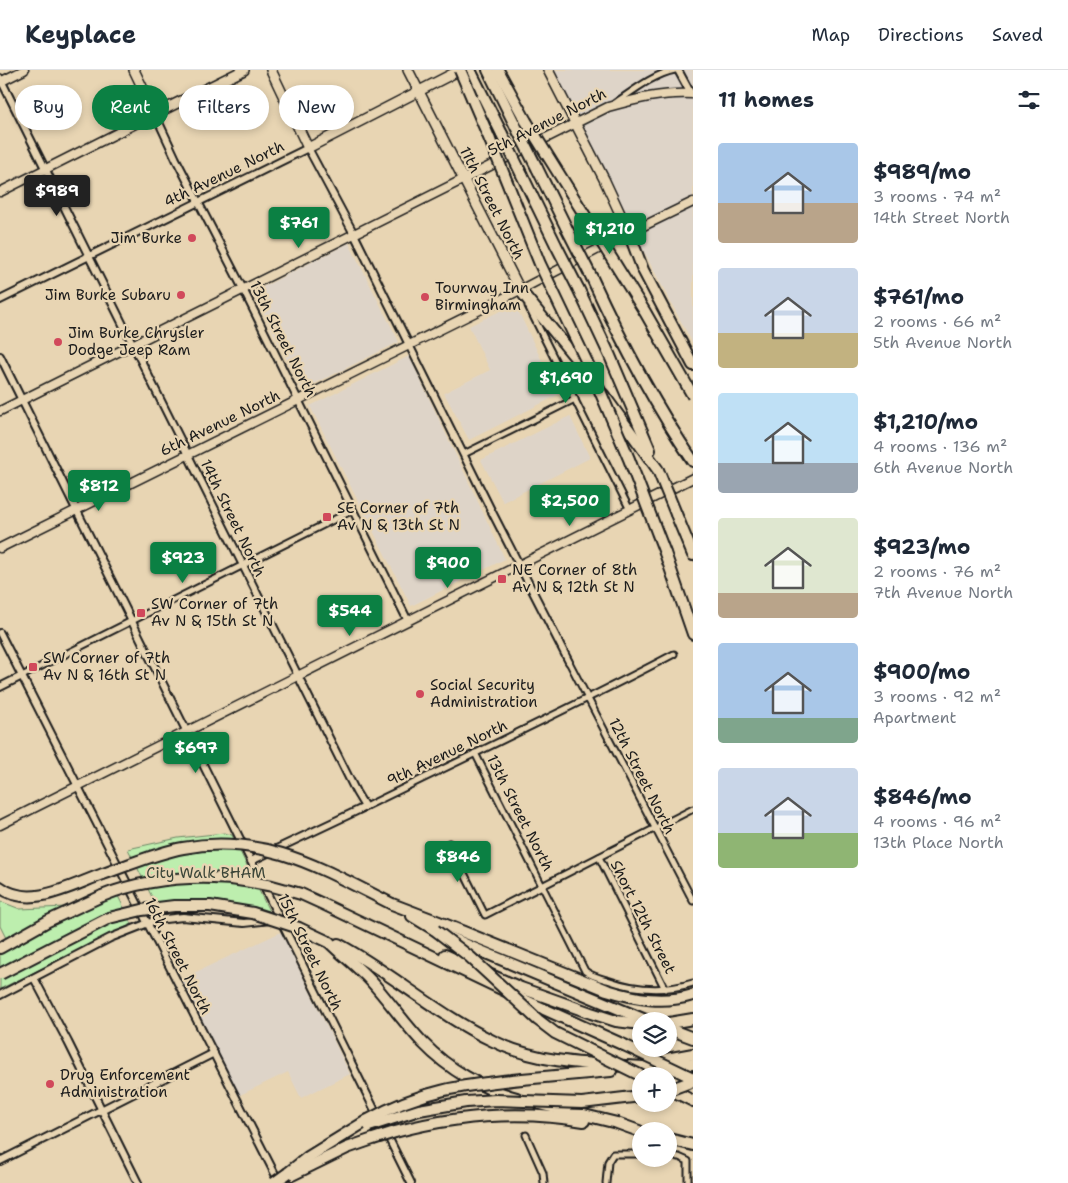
<!DOCTYPE html>
<html lang="en">
<head>
<meta charset="utf-8">
<style>
	:root { --surface:#fff; --page:#f6f6f7; --text:#1f2937; --muted:#747a83; --line:#e0e1e3; --accent:#0b8043 }
	body { margin:0; font-family:"Shantell Sans",sans-serif; background:var(--page); color:var(--text); height:100vh; display:flex; flex-direction:column; font-size:19px; white-space:nowrap }
	* { box-sizing:border-box; margin:0 }
	p { font-size:16px; color:var(--muted) }
	.icon { flex:none; width:28px; height:28px; fill:none; stroke:currentColor; stroke-width:2; stroke-linecap:round; stroke-linejoin:round }
	.map { position:relative; flex:1; overflow:hidden }
	.sheet { display:flex; flex-direction:column; background:var(--surface); width:375px }
	.sheet>* { flex:none }
	.guide { position:absolute; left:15px; top:15px; width:475px; height:45px; display:flex; gap:10px }
	.buttons { position:absolute; left:632px; top:942px; display:grid; gap:10px }
	.buttons a { display:grid; place-items:center; width:45px; height:45px; border-radius:50%; background:var(--surface); box-shadow:0 2px 8px #0003; font-size:25px }
	.price { position:absolute; translate:-50% -42px; padding:0 11px; border-radius:5px; background:var(--accent); color:#fff; font-size:16px; line-height:32px; filter:drop-shadow(0 1px 2px #0008) }
	.price::after { content:''; position:absolute; left:50%; top:30px; width:15px; height:11px; margin-left:-8px; background:inherit; clip-path:polygon(0 0,100% 0,50% 100%) }
	.price.active { background:#222; color:#fff }
	ul { padding:0; list-style:none }
	li { display:flex; align-items:center; gap:15px; height:125px; padding:0 25px }
	li span { display:grid; place-items:center; flex:none; width:140px; height:100px; border-radius:5px; color:#555 }
	li>.icon { margin-inline-start:auto }
	span .icon { width:60px; height:60px; fill:#fffc; stroke-width:1 }
	li b { font-size:21px }
	h2 { display:flex; justify-content:space-between; align-items:center; height:60px; padding:0 25px; font-size:21px }
	.chip { padding:0 18px; border-radius:22px; background:var(--surface); box-shadow:0 2px 8px #0003; font-size:18px; line-height:45px }
	.chip.active { background:var(--accent); color:#fff }
	header { display:flex; align-items:center; gap:30px; box-sizing:border-box; height:70px; padding:0 25px; background:var(--surface); border-bottom:1px solid var(--line) }
	header strong { font-size:24px }
	nav { display:flex; gap:28px; margin-inline-start:auto; font-size:18px }
	main { display:flex; flex:1; min-height:0 }
	.map>svg:first-child { display:block }
	.built { fill:#ded4c8 }
	.green { fill:#bdeeae; stroke:#6c8565 }
	.lines { fill:none; stroke-linecap:round; stroke-linejoin:round }
	.minor-casing { stroke:#1c1c1c; stroke-width:9 }
	.tertiary-casing { stroke:#1c1c1c; stroke-width:10 }
	.secondary-casing { stroke:#1c1c1c; stroke-width:11 }
	.primary-casing { stroke:#1c1c1c; stroke-width:12 }
	.motorway-casing { stroke:#1c1c1c; stroke-width:14 }
	.minor { stroke:#e8d5b3; stroke-width:5 }
	.tertiary { stroke:#e8d5b3; stroke-width:6 }
	.secondary { stroke:#e8d5b3; stroke-width:8 }
	.primary { stroke:#e8d5b3; stroke-width:9 }
	.motorway { stroke:#e8d5b3; stroke-width:10 }
	.motorway-bridge-casing { stroke:#1c1c1c; stroke-width:14; stroke-linecap:butt }
	.motorway-bridge { stroke:#e8d5b3; stroke-width:10 }
	.poi-dot { fill:#d1495b; stroke:#e8d5b3; stroke-width:2 }
	.labels { text-anchor:middle; stroke-width:4.5; stroke-linejoin:round; paint-order:stroke }
	.street-label { font-size:15px; fill:#1c1c1c; stroke:#e8d5b3 }
	.poi-label { font-size:15px; fill:#1c1c1c; stroke:#e8d5b3; text-anchor:start }
	.park-label { font-size:15px; fill:#3c4639; stroke:#e8d5b3 }
</style>
</head>
<body>
<header>
<strong>Keyplace</strong>
<nav><a>Map</a><a>Directions</a><a>Saved</a></nav>
</header>
<main>
<div class="map">
<svg width="693" height="1113" viewBox="0 0 693 1113">
	<rect width="100%" height="100%" fill="#e8d5b3"/>
	<filter id="ink" filterUnits="userSpaceOnUse"><feTurbulence type="fractalNoise" baseFrequency=".02" numOctaves="2"/><feDisplacementMap in="SourceGraphic" scale="10" xChannelSelector="R" yChannelSelector="G"/><feConvolveMatrix kernelMatrix="1 2 1 2 8 2 1 2 1" color-interpolation-filters="sRGB"/></filter>
	<g filter="url(#ink)">
		<g class="built">
			<polygon points="547,0 693,0 693,274"/>
			<polygon points="349,173 399,272 302,320 253,222"/>
			<polygon points="515,234 558,325 469,370 444,323 490,300 469,256"/>
			<polygon points="409,286 505,489 411,536 310,336"/>
			<polygon points="570,346 590,388 503,432 481,390"/>
			<polygon points="281,862 350,1004 301,1028 288,1002 240,1025 181,909"/>
		</g>
		<g class="green">
			<polygon points="224,763 232,765 269,841 255,845 207,841 159,841 128,779 178,768"/>
			<polygon points="113,816 132,854 0,919 0,872 6,868 0,856 0,833 2,832 20,839 66,837"/>
		</g>
		<g class="lines">
			<defs>
				<g id="minor">
					<path d="M615,33C633,21 654,4 675,0"/>
					<polyline points="528,236 630,440"/>
					<polyline points="464,384 575,329"/>
					<polyline points="569,592 693,831"/>
					<polyline points="22,606 353,440"/>
					<path d="M475,683L585,901C591,906 599,908 607,910C635,920 664,922 693,913"/>
					<path d="M365,737C468,686 572,638 674,584"/>
					<polyline points="449,773 485,845 693,739"/>
					<polyline points="599,787 665,919"/>
					<polyline points="526,1065 543,1103 544,1113"/>
					<polyline points="669,1086 679,1087 688,1091 688,1113"/>
					<polyline points="606,1113 608,1092 613,1084 641,1084"/>
				</g>
				<g id="tertiary">
					<polyline points="678,0 691,24"/>
					<polyline points="0,8 356,722 365,737 251,791"/>
					<polyline points="155,44 176,89 243,219 408,551"/>
					<polyline points="0,230 308,78 354,164 491,440 569,592"/>
					<polyline points="0,286 411,1113"/>
					<polyline points="0,563 279,1112"/>
					<polyline points="0,617 22,606"/>
					<polyline points="34,908 68,972 138,1113"/>
					<polyline points="0,925 110,868 156,850 183,847 244,853 271,850"/>
					<polyline points="0,1091 214,983"/>
				</g>
				<g id="secondary">
					<polyline points="0,12 24,0"/>
					<polyline points="0,122 155,44"/>
					<path d="M0,341L608,37C636,29 664,22 693,24"/>
					<polyline points="0,478 520,220 629,163 693,132"/>
					<polyline points="0,755 693,408"/>
				</g>
				<g id="primary">
					<polyline points="134,0 155,44 244,0"/>
					<polyline points="271,0 308,78 460,0"/>
					<polyline points="408,0 520,220"/>
					<polyline points="548,0 604,109 629,163"/>
				</g>
				<g id="motorway">
					<polyline points="470,0 502,64"/>
					<polyline points="488,0 516,57"/>
					<polyline points="498,0 526,51"/>
					<polyline points="472,28 490,70"/>
					<polyline points="537,98 566,157"/>
					<polyline points="522,105 556,175"/>
					<polyline points="629,163 643,200 693,295"/>
					<path d="M592,208C621,271 654,334 693,391"/>
					<polyline points="578,218 610,286 650,380"/>
					<polyline points="520,220 592,308"/>
					<polyline points="603,324 658,400"/>
					<polyline points="676,444 693,485"/>
					<polyline points="665,483 693,564"/>
					<polyline points="272,816 301,824 323,834 535,935 624,975"/>
					<path d="M0,817C30,840 72,815 103,804"/>
					<path d="M392,834L439,852L607,920C636,929 663,934 693,925"/>
					<polyline points="412,846 435,860 469,876 648,951"/>
					<path d="M329,872C342,885 358,897 371,911C389,931 404,953 423,973C448,999 482,1019 517,1028"/>
					<path d="M338,874C392,903 438,945 493,971C540,994 592,994 643,997"/>
					<polyline points="0,878 48,851 102,826"/>
					<polyline points="445,885 521,918 591,943 616,951 641,954"/>
					<polyline points="669,953 693,949"/>
					<polyline points="669,959 693,968"/>
					<polyline points="661,990 693,984"/>
					<polyline points="637,998 693,994"/>
					<polyline points="522,1009 611,1001"/>
					<polyline points="669,1019 693,1031"/>
					<polyline points="539,1034 617,1053 639,1061"/>
					<path d="M395,1062C458,1045 520,1040 584,1051"/>
					<polyline points="669,1069 693,1075"/>
					<polyline points="288,1103 308,1087 368,1050"/>
					<polyline points="292,1105 347,1078 373,1069"/>
				</g>
			</defs>
			<use href="#minor" class="minor-casing"/>
			<use href="#tertiary" class="tertiary-casing"/>
			<use href="#secondary" class="secondary-casing"/>
			<use href="#primary" class="primary-casing"/>
			<use href="#motorway" class="motorway-casing"/>
			<use href="#minor" class="minor"/>
			<use href="#tertiary" class="tertiary"/>
			<use href="#secondary" class="secondary"/>
			<use href="#primary" class="primary"/>
			<use href="#motorway" class="motorway"/>
			<defs>
				<g id="motorway-bridge">
					<polyline points="460,0 472,28"/>
					<polyline points="526,51 645,242 693,326"/>
					<polyline points="516,57 537,98"/>
					<polyline points="502,64 522,105"/>
					<polyline points="490,70 540,194 594,307 629,389 665,483"/>
					<polyline points="566,157 592,208"/>
					<polyline points="556,175 578,218"/>
					<polyline points="658,400 676,444"/>
					<path d="M103,804C129,795 156,783 183,778C265,763 322,799 392,834"/>
					<path d="M102,826C137,812 176,807 213,808C233,808 252,812 272,816"/>
					<polyline points="435,860 470,887 538,950 555,963 642,1006"/>
					<polyline points="0,904 109,848 142,840 174,836 210,836 253,843 299,858 329,872"/>
					<polyline points="624,975 693,1008"/>
					<polyline points="669,1020 693,1011"/>
					<path d="M368,1050C420,1020 464,1015 522,1009"/>
					<polyline points="369,1056 419,1040 466,1032 496,1030 582,1033 641,1026"/>
					<polyline points="373,1069 395,1062"/>
					<polyline points="274,1113 288,1103"/>
				</g>
			</defs>
			<use href="#motorway-bridge" class="motorway-bridge-casing"/>
			<use href="#motorway-bridge" class="motorway-bridge"/>
		</g>
	</g>
	<g class="poi-dot">
		<circle cx="192" cy="168" r="5"/>
		<circle cx="181" cy="225" r="5"/>
		<circle cx="425" cy="227" r="5"/>
		<circle cx="58" cy="272" r="5"/>
		<rect x="322" y="442" width="10" height="10" rx="2.5"/>
		<rect x="497" y="504" width="10" height="10" rx="2.5"/>
		<rect x="136" y="538" width="10" height="10" rx="2.5"/>
		<rect x="28" y="592" width="10" height="10" rx="2.5"/>
		<circle cx="420" cy="624" r="5"/>
		<circle cx="50" cy="1014" r="5"/>
	</g>
	<g class="labels">
		<g class="street-label">
			<text transform="translate(547 52) rotate(-27)" y="5">5th Avenue North</text>
			<text transform="translate(224 104) rotate(-26)" y="5">4th Avenue North</text>
			<text transform="translate(492 133) rotate(63)" y="5">11th Street North</text>
			<text transform="translate(283 269) rotate(63)" y="5">13th Street North</text>
			<text transform="translate(220 353) rotate(-26)" y="5">6th Avenue North</text>
			<text transform="translate(233 448) rotate(64)" y="5">14th Street North</text>
			<text transform="translate(447 683) rotate(-26)" y="5">9th Avenue North</text>
			<text transform="translate(642 706) rotate(63)" y="5">12th Street North</text>
			<text transform="translate(520 743) rotate(63)" y="5">13th Street North</text>
			<text transform="translate(643 847) rotate(63)" y="5">Short 12th Street</text>
			<text transform="translate(310 882) rotate(64)" y="5">15th Street North</text>
			<text transform="translate(178 886) rotate(63)" y="5">16th Street North</text>
		</g>
		<g class="poi-label">
			<text x="182" y="173" text-anchor="end">Jim Burke</text>
			<text x="435" y="223">Tourway Inn<tspan x="435" dy="17">Birmingham</tspan></text>
			<text x="171" y="230" text-anchor="end">Jim Burke Subaru</text>
			<text x="68" y="268">Jim Burke Chrysler<tspan x="68" dy="17">Dodge Jeep Ram</tspan></text>
			<text x="337" y="443">SE Corner of 7th<tspan x="337" dy="17">Av N &amp; 13th St N</tspan></text>
			<text x="512" y="505">NE Corner of 8th<tspan x="512" dy="17">Av N &amp; 12th St N</tspan></text>
			<text x="151" y="539">SW Corner of 7th<tspan x="151" dy="17">Av N &amp; 15th St N</tspan></text>
			<text x="43" y="593">SW Corner of 7th<tspan x="43" dy="17">Av N &amp; 16th St N</tspan></text>
			<text x="430" y="620">Social Security<tspan x="430" dy="17">Administration</tspan></text>
			<text x="60" y="1010">Drug Enforcement<tspan x="60" dy="17">Administration</tspan></text>
		</g>
		<g class="park-label">
			<text x="206" y="808">City Walk BHAM</text>
		</g>
	</g>
</svg>
<div class="buttons">
<a><svg class="icon" aria-label="layers" viewBox="0 0 24 24"><path d="M12 4l9 5-9 5-9-5zM3 14l9 5 9-5"/></svg></a>
<a>+</a>
<a>−</a>
</div>
<b class="price active" style="left:57px;top:147px">$989</b>
<b class="price" style="left:299px;top:179px">$761</b>
<b class="price" style="left:610px;top:185px">$1,210</b>
<b class="price" style="left:566px;top:334px">$1,690</b>
<b class="price" style="left:99px;top:442px">$812</b>
<b class="price" style="left:570px;top:457px">$2,500</b>
<b class="price" style="left:183px;top:514px">$923</b>
<b class="price" style="left:448px;top:519px">$900</b>
<b class="price" style="left:350px;top:567px">$544</b>
<b class="price" style="left:196px;top:704px">$697</b>
<b class="price" style="left:458px;top:813px">$846</b>
<div class="guide">
<a class="chip">Buy</a>
<a class="chip active">Rent</a>
<a class="chip">Filters</a>
<a class="chip">New</a>
</div>
</div>
<section class="sheet">
<h2>11 homes<svg class="icon" aria-label="filters" viewBox="0 0 24 24"><path d="M4 7h16M4 17h16"/><circle cx="9" cy="7" r="2"/><circle cx="15" cy="17" r="2"/></svg></h2>
<ul>
<li><span style="background:linear-gradient(#a9c7e8 60%,#b9a48a 0)"><svg class="icon" aria-label="home" viewBox="0 0 24 24"><path d="M3 11l9-7 9 7M6 9v11h12V9"/></svg></span><div><b>$989/mo</b><p>3 rooms · 74 m²</p><p>14th Street North</p></div></li>
<li><span style="background:linear-gradient(#c9d6e8 65%,#c2b280 0)"><svg class="icon" aria-label="home" viewBox="0 0 24 24"><path d="M3 11l9-7 9 7M6 9v11h12V9"/></svg></span><div><b>$761/mo</b><p>2 rooms · 66 m²</p><p>5th Avenue North</p></div></li>
<li><span style="background:linear-gradient(#bfe0f5 70%,#9aa5b1 0)"><svg class="icon" aria-label="home" viewBox="0 0 24 24"><path d="M3 11l9-7 9 7M6 9v11h12V9"/></svg></span><div><b>$1,210/mo</b><p>4 rooms · 136 m²</p><p>6th Avenue North</p></div></li>
<li><span style="background:linear-gradient(#dfe7d0 75%,#b9a48a 0)"><svg class="icon" aria-label="home" viewBox="0 0 24 24"><path d="M3 11l9-7 9 7M6 9v11h12V9"/></svg></span><div><b>$923/mo</b><p>2 rooms · 76 m²</p><p>7th Avenue North</p></div></li>
<li><span style="background:linear-gradient(#a9c7e8 75%,#7fa58c 0)"><svg class="icon" aria-label="home" viewBox="0 0 24 24"><path d="M3 11l9-7 9 7M6 9v11h12V9"/></svg></span><div><b>$900/mo</b><p>3 rooms · 92 m²</p><p>Apartment</p></div></li>
<li><span style="background:linear-gradient(#c9d6e8 65%,#8fb573 0)"><svg class="icon" aria-label="home" viewBox="0 0 24 24"><path d="M3 11l9-7 9 7M6 9v11h12V9"/></svg></span><div><b>$846/mo</b><p>4 rooms · 96 m²</p><p>13th Place North</p></div></li>
</ul>
</section>
</main>
</body>
</html>
